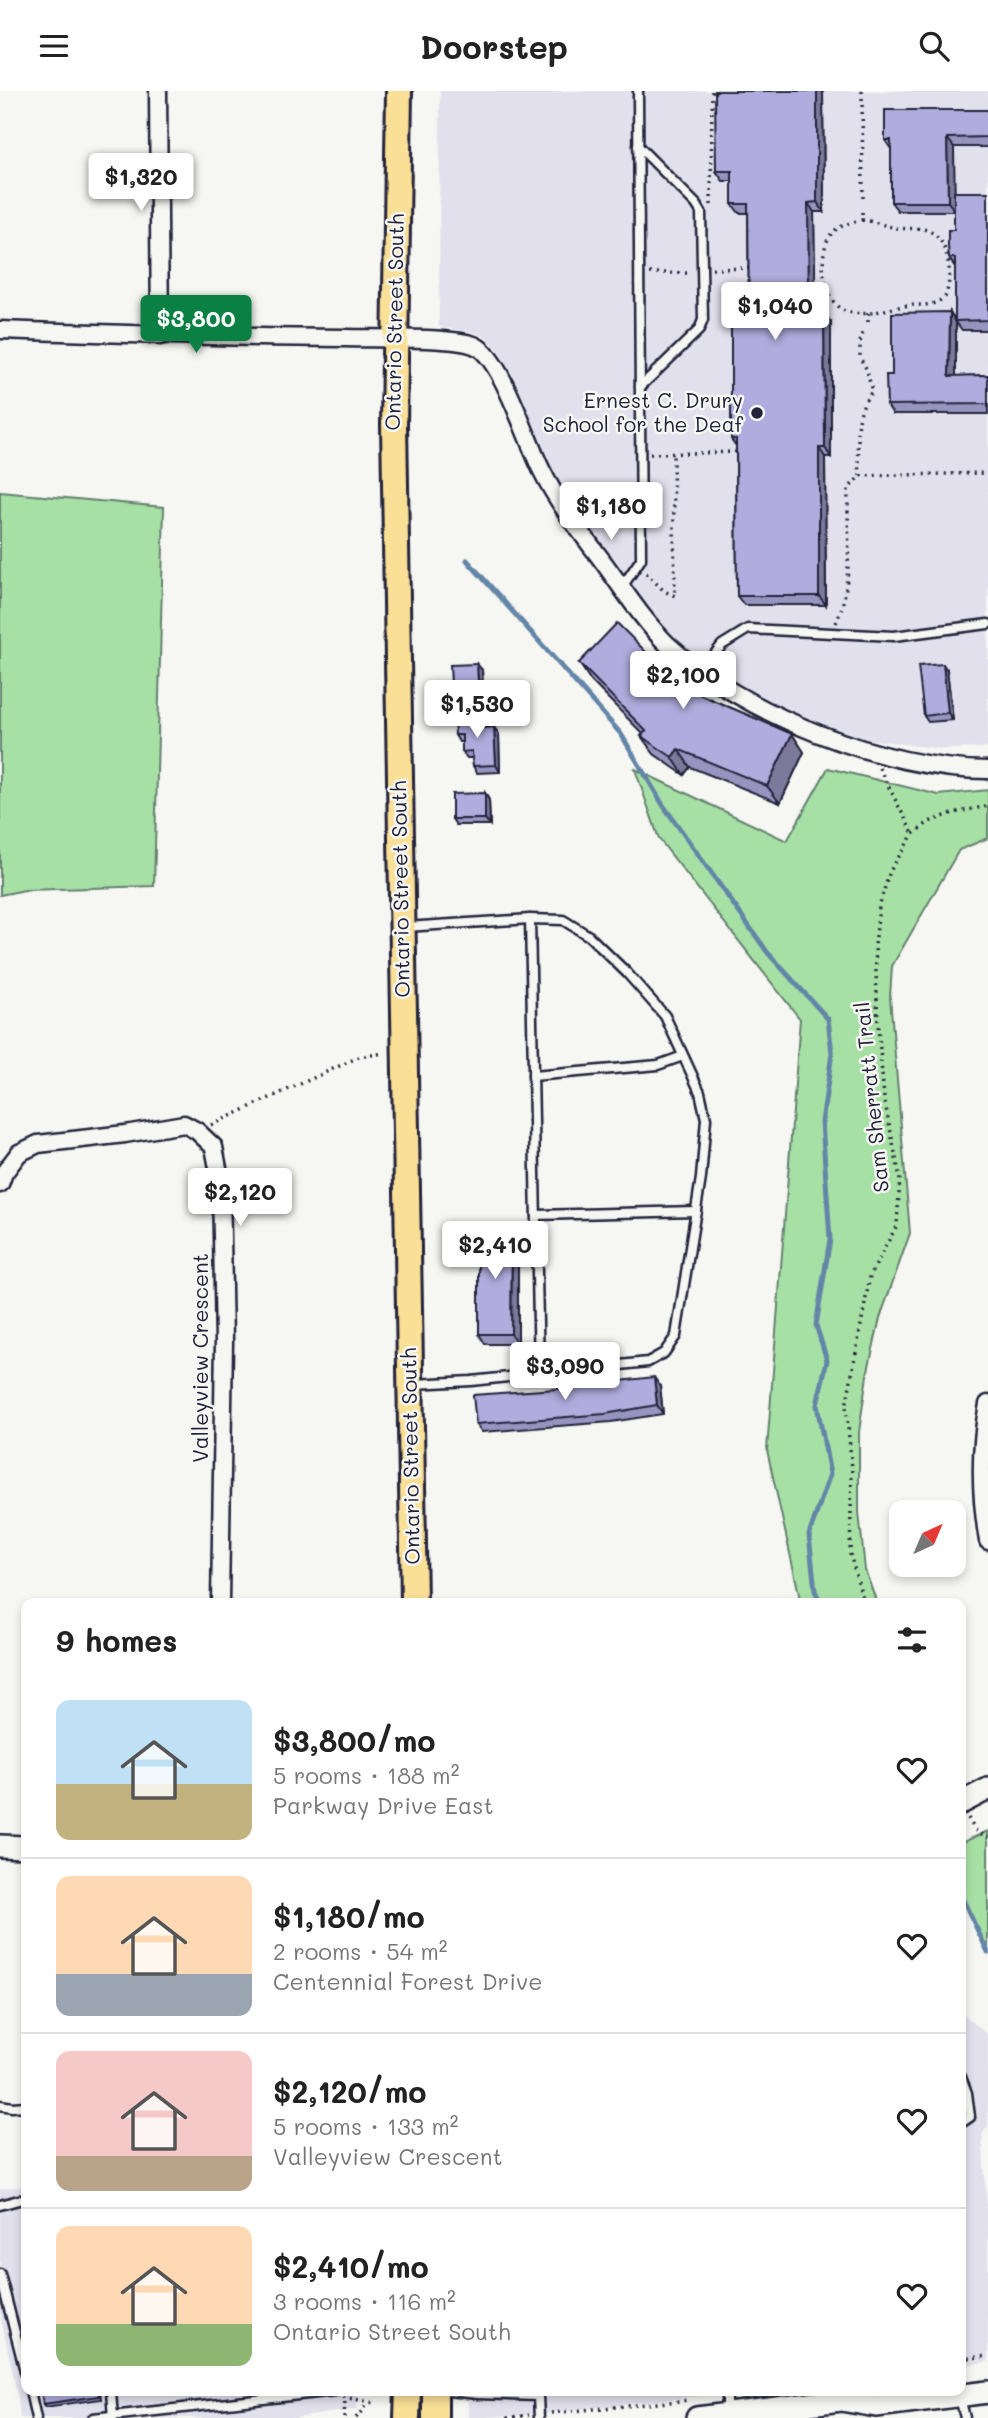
<!DOCTYPE html>
<html lang="en">
<head>
<meta charset="utf-8">
<style>
	:root { --surface:#fff; --page:#f6f6f6; --text:#222; --muted:#767676; --line:#e0e0e0; --accent:#0b8043 }
	body { margin:0; font-family:Mali,sans-serif; background:var(--page); color:var(--text); height:100vh; display:flex; flex-direction:column; font-size:26px; white-space:nowrap }
	* { box-sizing:border-box; margin:0 }
	p { font-size:23px; color:var(--muted) }
	.icon { flex:none; width:38px; height:38px; fill:none; stroke:currentColor; stroke-width:2; stroke-linecap:round; stroke-linejoin:round }
	.map { position:relative; flex:1; overflow:hidden }
	.details { position:absolute; left:21px; top:1507px; width:945px; height:798px; display:flex; flex-direction:column; background:var(--surface); border-radius:14px; box-shadow:0 4px 10px #0003 }
	.details>* { flex:none }
	.needle { width:46px; rotate:44deg }
	.controls { position:absolute; left:889px; top:1409px; display:grid; gap:14px }
	.controls a { display:grid; place-items:center; width:77px; height:77px; border-radius:14px; background:var(--surface); box-shadow:0 4px 10px #0003; font-size:35px }
	.price { position:absolute; translate:-50% -60px; padding:0 16px; border-radius:7px; background:#fff; color:#222; font-size:23px; line-height:46px; filter:drop-shadow(0 2px 4px #0008) }
	.price::after { content:''; position:absolute; left:50%; top:42px; width:21px; height:16px; margin-left:-10px; background:inherit; clip-path:polygon(0 0,100% 0,50% 100%) }
	.price.on { background:var(--accent); color:#fff }
	ul { padding:0; list-style:none }
	li { display:flex; align-items:center; gap:21px; height:175px; padding:0 35px }
	li+li { border-top:2px solid var(--line) }
	li span { display:grid; place-items:center; flex:none; width:196px; height:140px; border-radius:14px; color:#555 }
	li>.icon { margin-inline-start:auto }
	span .icon { width:84px; height:84px; fill:#fffc; stroke-width:1 }
	li b { font-size:30px }
	h2 { display:flex; justify-content:space-between; align-items:center; height:84px; padding:0 35px; font-size:30px }
	header { display:flex; justify-content:space-between; align-items:center; height:91px; padding:0 35px; background:var(--surface); font-size:32px; font-weight:700 }
	.map>svg:first-child { display:block }
	.built { fill:#e1e0ec }
	.green { fill:#a7e0a4; stroke:#648170; stroke-width:2 }
	.lines { fill:none; stroke-linecap:round; stroke-linejoin:round }
	.stream { stroke:#6486a8; stroke-width:5 }
	.lane-casing { stroke:#22223b; stroke-width:13 }
	.street-casing { stroke:#22223b; stroke-width:21 }
	.secondary-casing { stroke:#22223b; stroke-width:26 }
	.primary-casing { stroke:#22223b; stroke-width:30 }
	.path { stroke:#22223b; stroke-width:3.5; stroke-dasharray:2 5; stroke-linecap:butt }
	.lane { stroke:#f6f6f2; stroke-width:8 }
	.street { stroke:#f6f6f2; stroke-width:16 }
	.secondary { stroke:#f6f6f2; stroke-width:21 }
	.primary { stroke:#fadf96; stroke-width:24 }
	.wall { fill:#9795bf; stroke:#22223b; stroke-width:2 }
	.shaded-wall { fill:#7b799b; stroke:#22223b; stroke-width:2 }
	.building { fill:#b0adde; stroke:#22223b; stroke-width:2 }
	.poi-dot { fill:#22223b; stroke:#f6f6f2; stroke-width:2.5 }
	.labels { text-anchor:middle; stroke-width:5; stroke-linejoin:round; paint-order:stroke }
	.street-label { font-size:21px; fill:#22223b; stroke:#f6f6f2 }
	.poi-label { font-size:21px; fill:#22223b; stroke:#f6f6f2; text-anchor:end }
</style>
</head>
<body>
<header><svg class="icon" aria-label="menu" viewBox="0 0 24 24"><path d="M4 6h16M4 12h16M4 18h16"/></svg>Doorstep<svg class="icon" aria-label="search" viewBox="0 0 24 24"><circle cx="10" cy="10" r="6"/><path d="M15 15l6 6"/></svg></header>
<div class="map">
<svg width="988" height="2327" viewBox="0 0 988 2327">
	<rect width="100%" height="100%" fill="#f6f6f2"/>
	<filter id="ink" filterUnits="userSpaceOnUse"><feTurbulence type="fractalNoise" baseFrequency=".0143" numOctaves="2"/><feDisplacementMap in="SourceGraphic" scale="14" xChannelSelector="R" yChannelSelector="G"/><feConvolveMatrix kernelMatrix="1 2 1 2 8 2 1 2 1" color-interpolation-filters="sRGB"/></filter>
	<g filter="url(#ink)">
		<g class="built">
			<polygon points="440,0 988,0 988,657 941,658 845,645 802,629 740,597 683,558 664,539 562,397 541,360 513,284 498,259 487,247 477,242 439,236"/>
			<polygon points="961,1921 988,1944 988,2035 982,2043 988,2135 988,2271 961,2274"/>
			<polygon points="26,2095 26,2300 356,2300 357,2318 295,2327 20,2327 18,2307 0,2222 0,2098"/>
			<polygon points="468,2300 742,2300 539,2323 468,2327"/>
		</g>
		<g class="green">
			<polygon points="0,401 164,416 154,795 25,799 0,804"/>
			<polygon points="828,677 939,704 988,699 988,747 959,759 892,875 890,906 910,1142 880,1227 867,1284 859,1341 859,1421 865,1479 877,1512 801,1512 767,1359 800,928 659,748 635,678 787,750"/>
			<polygon points="988,1740 988,1861 961,1805 961,1752"/>
		</g>
		<g class="lines">
			<g class="stream">
				<polyline points="467,469 621,643 663,714 768,862 828,928 832,962 822,1031 830,1148 816,1234 827,1269 817,1314 830,1383 809,1444 815,1500 821,1512"/>
				<polyline points="961,1805 988,1861"/>
			</g>
			<defs>
				<g id="lane">
					<polyline points="638,55 696,113 701,121 703,229 699,239 640,296"/>
					<polyline points="622,496 641,468 638,0"/>
					<polyline points="701,580 722,554 748,538 894,545 988,533"/>
					<polyline points="530,828 539,1283"/>
					<polyline points="405,836 530,828 563,829 589,845 627,882 665,925 700,1001 706,1028 701,1087 676,1245 664,1262 648,1271 471,1290 414,1293"/>
					<polyline points="533,985 658,974 683,965"/>
					<polyline points="536,1124 696,1120"/>
					<polyline points="961,1986 967,2002 970,2026 961,2032"/>
					<polyline points="0,2014 12,2016 26,2015"/>
					<polyline points="0,2114 26,2107"/>
					<polyline points="0,2183 26,2284"/>
					<polyline points="30,2300 36,2327"/>
					<polyline points="111,2300 113,2327"/>
					<polyline points="448,2300 478,2303 538,2305 539,2327"/>
					<polyline points="960,2306 965,2327"/>
					<polyline points="727,2321 727,2300"/>
					<polyline points="93,2327 335,2300"/>
				</g>
				<g id="street">
					<polyline points="158,0 160,245"/>
					<path d="M0,239C115,243 230,246 345,247C373,248 455,245 476,255C502,268 527,351 542,380C557,411 580,440 601,468C621,495 644,531 667,553C742,623 886,679 988,679"/>
					<polyline points="0,1093 4,1082 19,1062 38,1053 125,1043 184,1033 197,1040 214,1056 221,1093 224,1250 220,1512"/>
					<path d="M988,1313C979,1360 980,1403 988,1450"/>
				</g>
				<g id="secondary">
					<polyline points="961,1712 988,1698"/>
					<polyline points="0,1755 26,1756"/>
					<polyline points="697,2327 841,2309 876,2315 988,2301"/>
				</g>
				<g id="primary">
					<polyline points="399,0 394,334 414,1512"/>
					<polyline points="435,2300 435,2327"/>
					<polyline points="407,2327 408,2300"/>
				</g>
			</defs>
			<use href="#lane" class="lane-casing"/>
			<use href="#street" class="street-casing"/>
			<use href="#secondary" class="secondary-casing"/>
			<use href="#primary" class="primary-casing"/>
			<g class="path">
				<polyline points="862,0 863,111"/>
				<polyline points="711,114 712,0"/>
				<polyline points="862,121 862,129"/>
				<path d="M862,129C875,130 886,136 899,137C910,139 921,135 931,141C950,151 953,188 945,206C930,218 921,212 904,215C884,218 865,227 845,220C821,211 817,159 832,142C840,134 851,132 862,129Z"/>
				<polyline points="712,178 750,177"/>
				<polyline points="650,182 691,182"/>
				<polyline points="868,222 868,231"/>
				<polyline points="650,363 740,361"/>
				<path d="M860,385C859,358 852,321 872,301L867,279L860,267V251L864,240"/>
				<polyline points="646,482 664,500 675,505 673,362"/>
				<path d="M836,532C854,491 847,442 848,398L860,385L988,382"/>
				<polyline points="879,677 913,743"/>
				<polyline points="211,1034 359,966 384,962"/>
				<polyline points="864,1512 850,1463 852,1378 846,1316 870,1185 897,1134 900,1087 884,1007 878,934 875,855 879,815 890,780 913,743 929,731 953,722 988,715"/>
				<polyline points="968,1727 975,1739 988,1747"/>
				<polyline points="961,2268 988,2265"/>
				<polyline points="343,2306 375,2312"/>
				<polyline points="551,2322 690,2309"/>
				<polyline points="344,2327 345,2308"/>
				<polyline points="356,2327 363,2320 366,2312"/>
				<polyline points="507,2327 529,2324"/>
			</g>
			<use href="#lane" class="lane"/>
			<use href="#street" class="street"/>
			<use href="#secondary" class="secondary"/>
			<use href="#primary" class="primary"/>
		</g>
		<g class="wall">
			<polygon points="823,0 824,121 814,121 815,222 831,231 831,366 825,366 826,514 744,514 737,505 736,355 731,348 749,222 748,122 739,122 732,113 732,90 723,90 716,80"/>
			<polygon points="988,19 988,56 954,56 954,101 988,101 988,239 962,239 956,231 956,285 988,284 988,323 893,323 887,314 892,284 950,221 955,229 955,176 949,167 954,139 954,120 898,120 891,111 891,58 885,49"/>
			<polygon points="655,570 701,604 792,643 804,661 780,712 690,676 684,684 654,663 641,645 643,643 591,590 579,572"/>
			<polygon points="482,579 483,598 455,599 451,593"/>
			<polygon points="947,579 953,629 928,631 924,625"/>
			<polygon points="484,626 488,632 489,637 499,643 500,681 477,682 473,675 472,667 467,667 462,661 462,651 459,651 455,644"/>
			<polygon points="485,702 489,709 490,734 456,734 452,728"/>
			<polygon points="512,1138 518,1148 518,1253 485,1253 479,1243"/>
			<polygon points="660,1295 663,1323 611,1331 482,1341 476,1333"/>
			<polygon points="100,2300 101,2308 45,2316 43,2313"/>
		</g>
		<g class="shaded-wall">
			<polygon points="817,0 823,0 824,121 817,111"/>
			<polygon points="947,47 954,56 955,120 948,111"/>
			<polygon points="808,112 814,121 816,232 809,222"/>
			<polygon points="950,221 956,231 956,294 949,285"/>
			<polygon points="824,222 831,231 831,366 825,357"/>
			<polygon points="819,357 825,366 826,514 819,505"/>
			<polygon points="477,573 482,579 483,598 478,592"/>
			<polygon points="943,573 947,579 953,629 948,622"/>
			<polygon points="676,581 689,599 675,586"/>
			<polygon points="484,626 488,632 489,643 484,637"/>
			<polygon points="494,636 499,643 500,681 496,674"/>
			<polygon points="792,643 804,661 780,712 767,695"/>
			<polygon points="678,658 690,676 684,684 672,666"/>
			<polygon points="485,702 489,709 490,734 485,728"/>
			<polygon points="512,1138 518,1148 518,1253 511,1243"/>
			<polygon points="654,1286 660,1295 663,1323 657,1314"/>
		</g>
		<g class="building">
			<polygon points="715,0 817,0 817,111 808,112 809,222 824,222 825,357 819,357 819,505 737,505 736,348 731,348 731,222 749,222 748,113 732,113 732,80 716,80"/>
			<polygon points="885,19 988,19 988,46 947,47 948,111 891,111 891,49 885,49"/>
			<polygon points="954,101 988,101 988,229 955,230 955,167 949,167 948,155 948,139 954,139"/>
			<polygon points="950,221 949,285 988,284 988,313 887,314 886,284 892,284 892,222"/>
			<polygon points="617,532 655,570 660,567 676,581 675,586 701,604 792,643 767,695 678,658 672,666 641,645 646,640 579,572"/>
			<polygon points="477,573 478,592 451,593 450,574"/>
			<polygon points="943,573 948,622 924,625 918,575"/>
			<polygon points="484,626 484,637 494,636 496,674 473,675 472,660 462,661 462,644 455,644 454,627"/>
			<polygon points="485,702 485,728 452,728 452,703"/>
			<polygon points="479,1138 512,1138 511,1243 479,1243"/>
			<polygon points="654,1286 657,1314 605,1323 476,1333 473,1304 611,1294 611,1291"/>
			<polygon points="26,2127 26,2153 24,2130"/>
			<polygon points="41,2300 98,2300 99,2305 43,2313"/>
		</g>
	</g>
	<circle class="poi-dot" cx="757" cy="322" r="7"/>
	<g class="labels">
		<g class="street-label">
			<text transform="translate(395 231) rotate(-89)" y="7">Ontario Street South</text>
			<text transform="translate(401 798) rotate(-91)" y="7">Ontario Street South</text>
			<text transform="translate(872 1006) rotate(-96)" y="7">Sam Sherratt Trail</text>
			<text transform="translate(201 1267) rotate(-90)" y="7">Valleyview Crescent</text>
			<text transform="translate(411 1365) rotate(-91)" y="7">Ontario Street South</text>
		</g>
		<g class="poi-label">
			<text x="743" y="317">Ernest C. Drury<tspan x="743" dy="24">School for the Deaf</tspan></text>
		</g>
	</g>
</svg>
<div class="controls">
<a><svg class="needle" viewBox="-14 -14 28 28"><path d="M0-13l5 13h-10z" fill="#e53935"/><path d="M0 13l5-13h-10z" fill="#767676"/></svg></a>
</div>
<b class="price" style="left:141px;top:122px">$1,320</b>
<b class="price" style="left:775px;top:251px">$1,040</b>
<b class="price on" style="left:196px;top:264px">$3,800</b>
<b class="price" style="left:611px;top:451px">$1,180</b>
<b class="price" style="left:683px;top:620px">$2,100</b>
<b class="price" style="left:477px;top:649px">$1,530</b>
<b class="price" style="left:240px;top:1137px">$2,120</b>
<b class="price" style="left:495px;top:1190px">$2,410</b>
<b class="price" style="left:565px;top:1311px">$3,090</b>
<section class="details">
<h2>9 homes<svg class="icon" aria-label="filters" viewBox="0 0 24 24"><path d="M4 7h16M4 17h16"/><circle cx="9" cy="7" r="2"/><circle cx="15" cy="17" r="2"/></svg></h2>
<ul>
<li><span style="background:linear-gradient(#bfe0f5 60%,#c2b280 0)"><svg class="icon" aria-label="home" viewBox="0 0 24 24"><path d="M3 11l9-7 9 7M6 9v11h12V9"/></svg></span><div><b>$3,800/mo</b><p>5 rooms · 188 m²</p><p>Parkway Drive East</p></div><svg class="icon" aria-label="heart" viewBox="0 0 24 24"><path d="M12 20l-8-8c-3-5 5-10 8-4 3-6 11-1 8 4z"/></svg></li>
<li><span style="background:linear-gradient(#ffd9b3 70%,#9aa5b1 0)"><svg class="icon" aria-label="home" viewBox="0 0 24 24"><path d="M3 11l9-7 9 7M6 9v11h12V9"/></svg></span><div><b>$1,180/mo</b><p>2 rooms · 54 m²</p><p>Centennial Forest Drive</p></div><svg class="icon" aria-label="heart" viewBox="0 0 24 24"><path d="M12 20l-8-8c-3-5 5-10 8-4 3-6 11-1 8 4z"/></svg></li>
<li><span style="background:linear-gradient(#f6c9c9 75%,#b9a48a 0)"><svg class="icon" aria-label="home" viewBox="0 0 24 24"><path d="M3 11l9-7 9 7M6 9v11h12V9"/></svg></span><div><b>$2,120/mo</b><p>5 rooms · 133 m²</p><p>Valleyview Crescent</p></div><svg class="icon" aria-label="heart" viewBox="0 0 24 24"><path d="M12 20l-8-8c-3-5 5-10 8-4 3-6 11-1 8 4z"/></svg></li>
<li><span style="background:linear-gradient(#ffd9b3 70%,#8fb573 0)"><svg class="icon" aria-label="home" viewBox="0 0 24 24"><path d="M3 11l9-7 9 7M6 9v11h12V9"/></svg></span><div><b>$2,410/mo</b><p>3 rooms · 116 m²</p><p>Ontario Street South</p></div><svg class="icon" aria-label="heart" viewBox="0 0 24 24"><path d="M12 20l-8-8c-3-5 5-10 8-4 3-6 11-1 8 4z"/></svg></li>
</ul>
</section>
</div>
</body>
</html>
